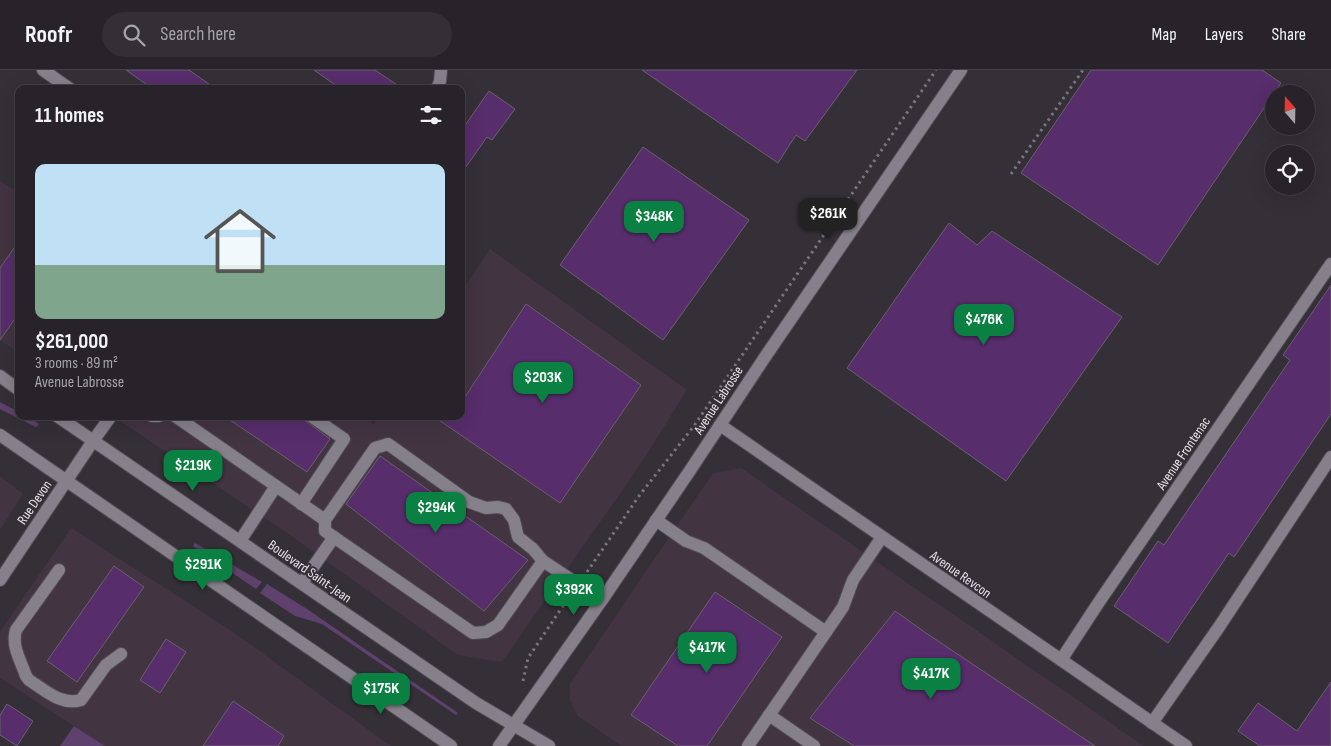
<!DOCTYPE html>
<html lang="en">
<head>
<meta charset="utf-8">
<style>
	:root { --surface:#28232a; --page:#342f36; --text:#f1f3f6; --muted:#a5a4a8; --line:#444047; --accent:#0b8043 }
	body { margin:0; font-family:"Sofia Sans Condensed",sans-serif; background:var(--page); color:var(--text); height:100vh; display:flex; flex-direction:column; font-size:19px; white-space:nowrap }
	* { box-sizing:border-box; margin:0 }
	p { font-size:16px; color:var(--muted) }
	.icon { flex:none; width:28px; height:28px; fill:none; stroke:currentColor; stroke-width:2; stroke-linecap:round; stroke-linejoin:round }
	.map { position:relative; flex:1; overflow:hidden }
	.details { position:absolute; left:15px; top:15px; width:450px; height:335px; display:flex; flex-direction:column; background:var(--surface); border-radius:10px; box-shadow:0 5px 20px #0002,0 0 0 1px var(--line) }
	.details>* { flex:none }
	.needle { width:32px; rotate:340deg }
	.controls { position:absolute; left:1265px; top:15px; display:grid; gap:10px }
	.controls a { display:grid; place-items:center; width:50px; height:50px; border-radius:50%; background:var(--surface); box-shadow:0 5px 20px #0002,0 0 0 1px var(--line); font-size:25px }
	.price { position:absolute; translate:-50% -42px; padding:0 11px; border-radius:10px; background:var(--accent); color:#fff; font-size:16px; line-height:32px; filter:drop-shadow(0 1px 2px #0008) }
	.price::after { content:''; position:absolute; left:50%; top:30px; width:15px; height:11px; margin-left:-8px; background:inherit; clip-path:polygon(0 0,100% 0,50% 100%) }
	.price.active { background:#222; color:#fff }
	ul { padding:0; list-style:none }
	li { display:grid; align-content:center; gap:10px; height:265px; padding:0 20px }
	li+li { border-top:1px solid var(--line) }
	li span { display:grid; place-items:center; height:155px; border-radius:10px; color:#555 }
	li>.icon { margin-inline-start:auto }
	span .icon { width:90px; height:90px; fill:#fffc; stroke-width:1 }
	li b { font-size:21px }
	h2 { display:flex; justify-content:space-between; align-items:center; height:60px; padding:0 20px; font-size:21px }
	header { display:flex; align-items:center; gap:30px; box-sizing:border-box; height:70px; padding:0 25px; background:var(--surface); border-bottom:1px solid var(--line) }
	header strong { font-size:24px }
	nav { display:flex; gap:28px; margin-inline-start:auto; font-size:18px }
	.search { width:350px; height:45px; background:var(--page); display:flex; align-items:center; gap:12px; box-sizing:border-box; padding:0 18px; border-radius:28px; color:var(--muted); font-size:19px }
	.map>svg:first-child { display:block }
	.commercial { fill:#423441 }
	.green { fill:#5e416c }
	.building { fill:#572d6b; stroke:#68626c }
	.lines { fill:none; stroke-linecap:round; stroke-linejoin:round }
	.service-casing { stroke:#504c53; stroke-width:14 }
	.minor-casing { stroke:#504c53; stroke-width:14 }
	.tertiary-casing { stroke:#504c53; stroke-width:14 }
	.secondary-casing { stroke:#504c53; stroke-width:14 }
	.path { stroke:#7a757d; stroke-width:3; stroke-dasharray:2.5 4; stroke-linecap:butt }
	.service { stroke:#86808a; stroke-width:12 }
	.minor { stroke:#86808a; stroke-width:12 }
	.tertiary { stroke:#86808a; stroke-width:12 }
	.secondary { stroke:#86808a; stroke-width:12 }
	.labels { text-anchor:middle; stroke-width:4; stroke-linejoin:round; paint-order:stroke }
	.street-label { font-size:14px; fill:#e5e1e7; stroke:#352f38 }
</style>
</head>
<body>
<header>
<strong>Roofr</strong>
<div class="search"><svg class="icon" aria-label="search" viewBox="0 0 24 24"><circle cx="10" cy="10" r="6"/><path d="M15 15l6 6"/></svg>Search here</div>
<nav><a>Map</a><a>Layers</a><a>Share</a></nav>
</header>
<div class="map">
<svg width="1331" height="676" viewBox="0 0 1331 676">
	<rect width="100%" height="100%" fill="#352f38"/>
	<g class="commercial">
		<polygon points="0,111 19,123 19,283 0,270"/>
		<polygon points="490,179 687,320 638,398 502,592 458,585 297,470 113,346 362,346 374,354 379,346 461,346 461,223"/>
		<polygon points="741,398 1144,676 621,676 578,646 570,631 570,613 713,403"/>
		<polygon points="0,406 23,424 0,460"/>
		<polygon points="71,458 229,559 391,676 105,676 0,608 0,562"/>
	</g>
	<g class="green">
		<polygon points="0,332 19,342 19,346 27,346 39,354 36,357 0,339"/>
		<polygon points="195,473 262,512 256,519 193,476"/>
		<polygon points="267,514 307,539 458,643 456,645 322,554 295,546 260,523"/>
		<polygon points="74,656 105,676 60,676"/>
	</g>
	<g class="building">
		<polygon points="126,0 189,0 216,19 153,19"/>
		<polygon points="314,0 375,0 403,19 341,19"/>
		<polygon points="642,0 857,0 805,71 796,65 778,93"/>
		<polygon points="1091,0 1262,0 1281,13 1158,195 1021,103"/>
		<polygon points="489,21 515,39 492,70 487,67 461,104 461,61"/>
		<polygon points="643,77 749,150 663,270 560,195"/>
		<polygon points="949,153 977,175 992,161 1122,247 1006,411 847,298"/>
		<polygon points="19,171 19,243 0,270 0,198"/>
		<polygon points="1331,215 1331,344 1234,487 1229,483 1168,573 1114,536 1158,471 1164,475 1290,290 1283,285"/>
		<polygon points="526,234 641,315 560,433 433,346 461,346 461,333"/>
		<polygon points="224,346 299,346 330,369 307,402"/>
		<polygon points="380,386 528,490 484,541 346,434"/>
		<polygon points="114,496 144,517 77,612 47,591"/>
		<polygon points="715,522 782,567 707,676 678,676 631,645"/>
		<polygon points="895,541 926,563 1095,676 854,676 810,648"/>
		<polygon points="166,569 186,582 160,623 140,610"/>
		<polygon points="1331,612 1331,676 1260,676 1238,661 1258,633 1297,661"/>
		<polygon points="233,631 284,666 278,676 203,676"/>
		<polygon points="7,634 33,651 17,676 0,665 0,645"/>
	</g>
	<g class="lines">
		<defs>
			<g id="service">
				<polyline points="152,346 159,346"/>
				<polyline points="175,346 325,450"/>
				<polyline points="93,371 111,346"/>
				<polyline points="301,434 344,369 311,346"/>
				<polyline points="656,450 686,471 704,478 826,562"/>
				<polyline points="240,471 276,416"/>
				<polyline points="543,491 498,555 486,562 473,563 325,461 325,450 375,378 388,374 469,432 486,438 498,437 506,439 514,450 518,467 533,479 543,491 602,530"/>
				<path d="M59,500L16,560C11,576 21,591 26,606L29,610C45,620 61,636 81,630L106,595L121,584"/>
				<polyline points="302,513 334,467"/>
				<polyline points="1061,590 1099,532 1331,194"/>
				<polyline points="769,645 814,676"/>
				<polyline points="1152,653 1219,557 1331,387"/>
				<polyline points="748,676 843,537 853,510 882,467"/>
			</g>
			<g id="minor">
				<polyline points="43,0 70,19"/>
				<polyline points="437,19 440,11 441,0"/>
				<polyline points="720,355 1186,676"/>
				<polyline points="0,510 93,371"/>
			</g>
			<polyline id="tertiary" points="499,676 604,527 691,399 763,290 961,0"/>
			<g id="secondary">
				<polyline points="0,306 19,320"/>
				<polyline points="57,346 476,633 549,676"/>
				<polyline points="0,365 451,676"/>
			</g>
		</defs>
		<use href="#service" class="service-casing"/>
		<use href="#minor" class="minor-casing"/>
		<use href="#tertiary" class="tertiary-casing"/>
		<use href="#secondary" class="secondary-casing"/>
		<g class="path">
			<polyline points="1011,104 1083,0"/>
			<polyline points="587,502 639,426 694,356 936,0"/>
			<polyline points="523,611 528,588 569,527"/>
		</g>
		<use href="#service" class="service"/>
		<use href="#minor" class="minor"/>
		<use href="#tertiary" class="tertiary"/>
		<use href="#secondary" class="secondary"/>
	</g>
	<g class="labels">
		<g class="street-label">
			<text transform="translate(718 330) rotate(-57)" y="5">Avenue Labrosse</text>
			<text transform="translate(1183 383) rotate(-56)" y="5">Avenue Frontenac</text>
			<text transform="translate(34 432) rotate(-56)" y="5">Rue Devon</text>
			<text transform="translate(310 501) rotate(35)" y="5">Boulevard Saint-Jean</text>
			<text transform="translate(961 504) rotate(35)" y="5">Avenue Revcon</text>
		</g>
	</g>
</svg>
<div class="controls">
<a><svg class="needle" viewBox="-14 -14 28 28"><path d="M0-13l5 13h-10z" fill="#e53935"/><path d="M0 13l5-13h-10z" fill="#a5a4a8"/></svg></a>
<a><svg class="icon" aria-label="locate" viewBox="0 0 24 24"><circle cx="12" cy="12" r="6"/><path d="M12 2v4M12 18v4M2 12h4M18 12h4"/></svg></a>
</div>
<b class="price active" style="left:828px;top:170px">$261K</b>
<b class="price" style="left:654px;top:173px">$348K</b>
<b class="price" style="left:984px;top:276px">$476K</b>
<b class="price" style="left:543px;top:334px">$203K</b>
<b class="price" style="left:193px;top:422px">$219K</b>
<b class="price" style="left:436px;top:464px">$294K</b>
<b class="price" style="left:203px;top:521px">$291K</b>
<b class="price" style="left:574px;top:546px">$392K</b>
<b class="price" style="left:707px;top:604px">$417K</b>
<b class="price" style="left:931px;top:630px">$417K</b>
<b class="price" style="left:381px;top:645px">$175K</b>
<section class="details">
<h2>11 homes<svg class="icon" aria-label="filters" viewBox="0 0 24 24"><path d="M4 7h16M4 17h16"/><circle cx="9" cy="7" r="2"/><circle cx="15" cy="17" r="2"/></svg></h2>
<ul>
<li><span style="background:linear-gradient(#bfe0f5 65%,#7fa58c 0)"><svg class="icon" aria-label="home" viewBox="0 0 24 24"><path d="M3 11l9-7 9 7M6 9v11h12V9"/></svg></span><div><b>$261,000</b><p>3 rooms · 89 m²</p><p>Avenue Labrosse</p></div></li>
</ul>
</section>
</div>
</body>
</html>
